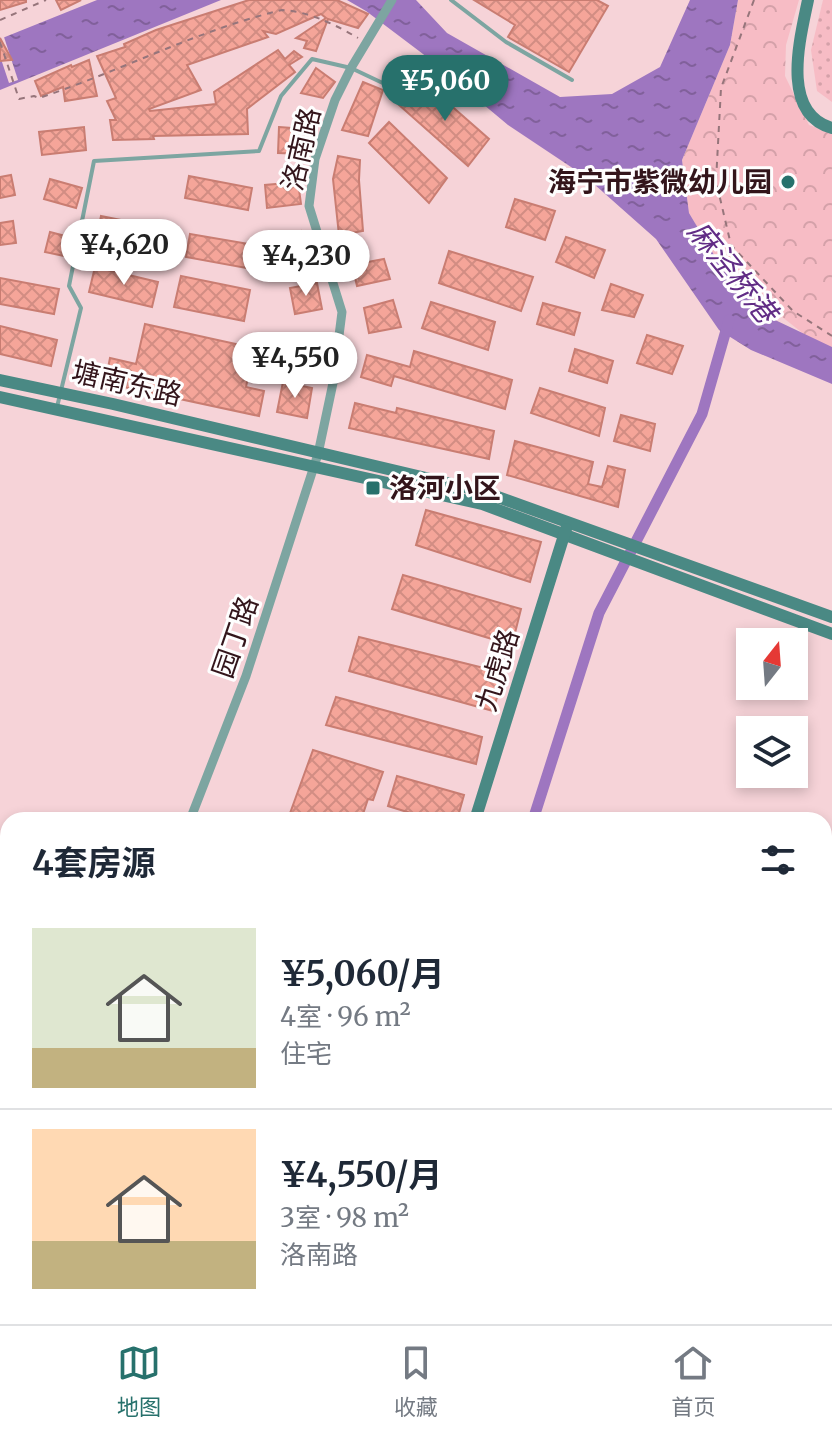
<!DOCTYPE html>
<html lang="zh">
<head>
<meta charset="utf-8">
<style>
	:root { --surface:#fff; --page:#f6f6f7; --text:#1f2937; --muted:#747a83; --line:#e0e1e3; --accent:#27716c }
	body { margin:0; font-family:Merriweather,"Noto Sans SC",serif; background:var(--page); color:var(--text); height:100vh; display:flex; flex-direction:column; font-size:30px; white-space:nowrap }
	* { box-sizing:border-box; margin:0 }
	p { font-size:26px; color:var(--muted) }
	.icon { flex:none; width:44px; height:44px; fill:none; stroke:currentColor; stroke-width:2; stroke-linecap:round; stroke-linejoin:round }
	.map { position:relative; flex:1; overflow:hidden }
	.sheet { position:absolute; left:0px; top:812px; width:832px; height:512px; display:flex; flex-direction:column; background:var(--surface); border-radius:24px 24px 0 0; box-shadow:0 4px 12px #0003 }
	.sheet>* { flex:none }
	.needle { width:52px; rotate:17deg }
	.controls { position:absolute; left:736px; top:628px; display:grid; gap:16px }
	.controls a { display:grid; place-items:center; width:72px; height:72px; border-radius:0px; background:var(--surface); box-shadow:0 4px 12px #0003; font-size:40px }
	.price { position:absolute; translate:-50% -68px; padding:0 18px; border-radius:28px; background:#fff; color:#222; font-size:26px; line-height:52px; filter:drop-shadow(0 2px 4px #0008) }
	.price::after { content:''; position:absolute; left:50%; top:48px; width:24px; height:18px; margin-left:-12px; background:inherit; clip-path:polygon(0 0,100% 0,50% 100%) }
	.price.selected { background:var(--accent); color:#fff }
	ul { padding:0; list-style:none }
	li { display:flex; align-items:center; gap:24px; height:200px; padding:0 32px }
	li+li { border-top:2px solid var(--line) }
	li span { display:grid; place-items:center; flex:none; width:224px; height:160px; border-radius:0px; color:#555 }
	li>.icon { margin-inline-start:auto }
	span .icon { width:96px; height:96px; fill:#fffc; stroke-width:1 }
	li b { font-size:34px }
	h2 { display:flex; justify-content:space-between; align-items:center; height:96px; padding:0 32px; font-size:34px }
	.tab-bar { display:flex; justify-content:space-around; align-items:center; height:112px; border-top:2px solid var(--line); background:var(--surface); font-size:22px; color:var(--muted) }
	.tab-bar a { display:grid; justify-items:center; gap:4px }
	.tab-bar .selected { color:var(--accent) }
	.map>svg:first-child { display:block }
	.grass { fill:url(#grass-dots) }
	.park { fill:url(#park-crowns) }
	.water { fill:url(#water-ripples) }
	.pier { fill:#f6d3d8 }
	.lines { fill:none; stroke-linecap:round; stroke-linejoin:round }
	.canal { stroke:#9e76c0; stroke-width:11 }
	.building { fill:url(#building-cross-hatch); stroke:#c97d72; stroke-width:2 }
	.path { stroke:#96757b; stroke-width:2; stroke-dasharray:6 6; stroke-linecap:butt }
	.lane { stroke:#7da5a1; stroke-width:4 }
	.street { stroke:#7da5a1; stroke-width:9 }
	.secondary { stroke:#4a8984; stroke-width:12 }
	.poi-dot { fill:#27716c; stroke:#fefefe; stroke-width:3 }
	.labels { text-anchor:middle; stroke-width:6; stroke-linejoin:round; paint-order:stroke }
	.street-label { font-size:28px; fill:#33151b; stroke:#fefefe }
	.poi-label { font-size:28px; font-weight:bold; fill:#33151b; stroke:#fefefe; text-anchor:end }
	.water-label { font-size:30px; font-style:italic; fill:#612c85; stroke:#fefefe }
</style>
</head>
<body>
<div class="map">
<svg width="832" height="1324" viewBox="0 0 832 1324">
	<defs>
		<pattern id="grass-dots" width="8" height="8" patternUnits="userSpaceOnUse" patternTransform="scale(2)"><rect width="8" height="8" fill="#f7bcc5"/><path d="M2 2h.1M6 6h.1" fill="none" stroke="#d4a1a9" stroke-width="1.8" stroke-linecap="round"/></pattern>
		<pattern id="park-crowns" width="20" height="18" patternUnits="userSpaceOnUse" patternTransform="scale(2)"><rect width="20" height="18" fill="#f7bcc5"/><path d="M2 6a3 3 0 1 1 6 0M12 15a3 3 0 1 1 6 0" fill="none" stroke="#d4a1a9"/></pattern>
		<pattern id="water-ripples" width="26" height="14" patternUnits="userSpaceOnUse" patternTransform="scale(2)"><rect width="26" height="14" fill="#9e76c0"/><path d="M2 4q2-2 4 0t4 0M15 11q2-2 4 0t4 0" fill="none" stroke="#81609b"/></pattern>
		<pattern id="building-cross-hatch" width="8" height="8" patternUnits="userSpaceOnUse" patternTransform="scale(2)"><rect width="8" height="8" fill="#f5a599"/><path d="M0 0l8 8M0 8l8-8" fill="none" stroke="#d28d83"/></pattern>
	</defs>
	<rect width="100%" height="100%" fill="#f6d3d8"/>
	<polygon class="grass" points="823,0 832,0 832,102 817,91 811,50"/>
	<polygon class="park" points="738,0 799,0 786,45 785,76 809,125 832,133 832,349 815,343 723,270 689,213 682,160 730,45"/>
	<g class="water">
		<polygon points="97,0 221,0 0,90 0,39"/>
		<polygon points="347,0 416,0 447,33 560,97 612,94 660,67 690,0 738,0 730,45 682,160 689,213 723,270 773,319 832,347 832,384 751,350 719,330 656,239 586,177 508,125 423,54 366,11"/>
	</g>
	<polygon class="pier" points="3,34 18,80 9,83 0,56 0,35"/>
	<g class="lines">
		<g class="canal">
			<polyline points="533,820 599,613 702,414 729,320"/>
			<polyline points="415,1324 418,1316"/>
		</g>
	</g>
	<g class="building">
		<polygon points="0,0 26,0 26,2 0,10"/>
		<polygon points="56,0 81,0 61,10"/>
		<polygon points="249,0 337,0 368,14 358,28 328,19 316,51 304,48 307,41 296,38 326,18 321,14 276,34 263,31 268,37 187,65 201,90 149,109 150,111 216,104 214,92 278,50 285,59 294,51 302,57 289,65 295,72 247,109 248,134 153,136 154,139 113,140 110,120 116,120 107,101 116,98 97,56 125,47 124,44 156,30"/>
		<polygon points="474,0 597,0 608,6 569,72 508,37 515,25"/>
		<polygon points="0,38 12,60 0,61"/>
		<polygon points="89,60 97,96 65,101 63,87 41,96 35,81 71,65 72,67"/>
		<polygon points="316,68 335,82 323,98 301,93"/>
		<polygon points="423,81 489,139 468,166 399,105"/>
		<polygon points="363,82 383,90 368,136 342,130"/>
		<polygon points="389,122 447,178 429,203 369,143"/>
		<polygon points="84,127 86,150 42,155 39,132"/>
		<polygon points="279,127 305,129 304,154 278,153"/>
		<polygon points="338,156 360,160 359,180 363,231 339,235 333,179"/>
		<polygon points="11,175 15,195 0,198 0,177"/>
		<polygon points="189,176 252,188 248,210 185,198"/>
		<polygon points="50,179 82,188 76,208 44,199"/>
		<polygon points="298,182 301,204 267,208 265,185"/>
		<polygon points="515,199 555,211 545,240 506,227"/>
		<polygon points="101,216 166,229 162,251 97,237"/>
		<polygon points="13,221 16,243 0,245 0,223"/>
		<polygon points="301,231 307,252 277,260 271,239"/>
		<polygon points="50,232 73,238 69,257 45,252"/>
		<polygon points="190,234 261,246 257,270 186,257"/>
		<polygon points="566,237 605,250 594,278 556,262"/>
		<polygon points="449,251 533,277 521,311 439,283"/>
		<polygon points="384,259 390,279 357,286 352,265"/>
		<polygon points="95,267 158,282 152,307 89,292"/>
		<polygon points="181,276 250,290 244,321 174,307"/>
		<polygon points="0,278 59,289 54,314 0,304"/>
		<polygon points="317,283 322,309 295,314 290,288"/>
		<polygon points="611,284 643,295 634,317 602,310"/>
		<polygon points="393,300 401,327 369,333 364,308"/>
		<polygon points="431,302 495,322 488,350 422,328"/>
		<polygon points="543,303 580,313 574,335 537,324"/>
		<polygon points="145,324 254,348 246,387 264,391 259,416 105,383 110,358 136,364"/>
		<polygon points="0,326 57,340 51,366 0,354"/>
		<polygon points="294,335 321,341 317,367 289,360"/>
		<polygon points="647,335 683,346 672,374 637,363"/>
		<polygon points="575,349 613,361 607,383 569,371"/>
		<polygon points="414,351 512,380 505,409 394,376 391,386 361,377 367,355 410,367"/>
		<polygon points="283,382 312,388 307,418 277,412"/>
		<polygon points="540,388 605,408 599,436 531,413"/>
		<polygon points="355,403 396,413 397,408 494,431 489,459 349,428"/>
		<polygon points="621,415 655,424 650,451 614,441"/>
		<polygon points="515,441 593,462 588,484 602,487 608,466 625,470 618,507 507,475"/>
		<polygon points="426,510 541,542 530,582 416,545"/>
		<polygon points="403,575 521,609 512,645 392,609"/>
		<polygon points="359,637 504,673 493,711 349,671"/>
		<polygon points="336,697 482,737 476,764 326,725"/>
		<polygon points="313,750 383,772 373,800 368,799 361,820 302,820 289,816"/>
		<polygon points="397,776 464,795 457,820 433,820 388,806"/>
		<polygon points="0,1205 8,1208 8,1234 0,1233"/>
		<polygon points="0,1257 8,1259 8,1284 0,1282"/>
		<polygon points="164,1316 176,1316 196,1321 195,1324 162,1324"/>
		<polygon points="295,1316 347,1316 345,1324 314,1324"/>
	</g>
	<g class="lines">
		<g class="path">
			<polyline points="754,0 721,88 716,181 731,245 793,311 832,336"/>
			<polyline points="0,20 46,0"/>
			<path d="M0,42L19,99L34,96L39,98C121,71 198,30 282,10C308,11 336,25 358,38"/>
		</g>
		<g class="lane">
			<polyline points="451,0 506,42 572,80"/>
			<polyline points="57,407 81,308 69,286 94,161 259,151 281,96 312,59 351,68 389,86"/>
			<polyline points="0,1238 8,1239"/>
			<polyline points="131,1316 136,1324"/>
		</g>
		<g class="street">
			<polyline points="190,820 246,676 318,454 333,383 342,312 309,206 315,159 335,100 351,68 392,0"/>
			<polyline points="0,913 4,892"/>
		</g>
		<g class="secondary">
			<path d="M808,0C800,39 780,113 832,128"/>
			<polyline points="0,380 113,404 481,491 832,617"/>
			<polyline points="0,397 482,504 832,634"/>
			<polyline points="475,820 566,529"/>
			<polyline points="0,1182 8,1184"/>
			<polyline points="498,1316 529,1324"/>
			<polyline points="380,1324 383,1316"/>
		</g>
	</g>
	<g class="poi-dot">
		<circle cx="788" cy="182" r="8"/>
		<rect x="365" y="480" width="16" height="16" rx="4"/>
	</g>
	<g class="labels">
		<g class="street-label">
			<text transform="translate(301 149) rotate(-77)" y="10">洛南路</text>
			<text transform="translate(127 383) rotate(13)" y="10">塘南东路</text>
			<text transform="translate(235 637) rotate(-71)" y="10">园丁路</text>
			<text transform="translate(497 670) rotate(-73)" y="10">九虎路</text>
		</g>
		<g class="poi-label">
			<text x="772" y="192">海宁市紫微幼儿园</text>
			<text x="389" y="498" text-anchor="start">洛河小区</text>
		</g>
		<g class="water-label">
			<text transform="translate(732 272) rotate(51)" y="10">麻泾桥港</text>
		</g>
	</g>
</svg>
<div class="controls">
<a><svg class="needle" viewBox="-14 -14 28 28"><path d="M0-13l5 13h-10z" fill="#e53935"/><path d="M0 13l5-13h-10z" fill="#747a83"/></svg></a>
<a><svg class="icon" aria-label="layers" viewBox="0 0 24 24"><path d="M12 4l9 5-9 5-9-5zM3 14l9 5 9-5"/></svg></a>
</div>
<b class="price selected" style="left:445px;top:123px">¥5,060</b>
<b class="price" style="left:124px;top:287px">¥4,620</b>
<b class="price" style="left:306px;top:298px">¥4,230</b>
<b class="price" style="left:295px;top:400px">¥4,550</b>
<section class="sheet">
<h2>4套房源<svg class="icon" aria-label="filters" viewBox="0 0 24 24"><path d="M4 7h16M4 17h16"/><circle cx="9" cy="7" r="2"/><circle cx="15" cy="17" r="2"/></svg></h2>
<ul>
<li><span style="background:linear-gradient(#dfe7d0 75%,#c2b280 0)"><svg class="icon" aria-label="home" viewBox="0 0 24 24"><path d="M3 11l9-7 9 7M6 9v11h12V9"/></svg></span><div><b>¥5,060/月</b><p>4室 · 96 m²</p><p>住宅</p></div></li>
<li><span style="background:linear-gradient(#ffd9b3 70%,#c2b280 0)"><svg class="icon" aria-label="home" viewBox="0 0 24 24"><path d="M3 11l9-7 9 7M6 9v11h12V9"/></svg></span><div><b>¥4,550/月</b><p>3室 · 98 m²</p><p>洛南路</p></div></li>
</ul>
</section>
</div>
<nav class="tab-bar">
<a class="selected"><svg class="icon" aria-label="map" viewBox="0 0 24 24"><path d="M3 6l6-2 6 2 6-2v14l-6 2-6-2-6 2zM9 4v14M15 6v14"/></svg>地图</a>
<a><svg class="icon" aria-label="saved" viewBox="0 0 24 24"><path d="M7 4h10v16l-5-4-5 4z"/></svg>收藏</a>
<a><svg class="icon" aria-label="home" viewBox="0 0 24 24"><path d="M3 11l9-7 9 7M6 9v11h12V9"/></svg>首页</a>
</nav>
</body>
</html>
